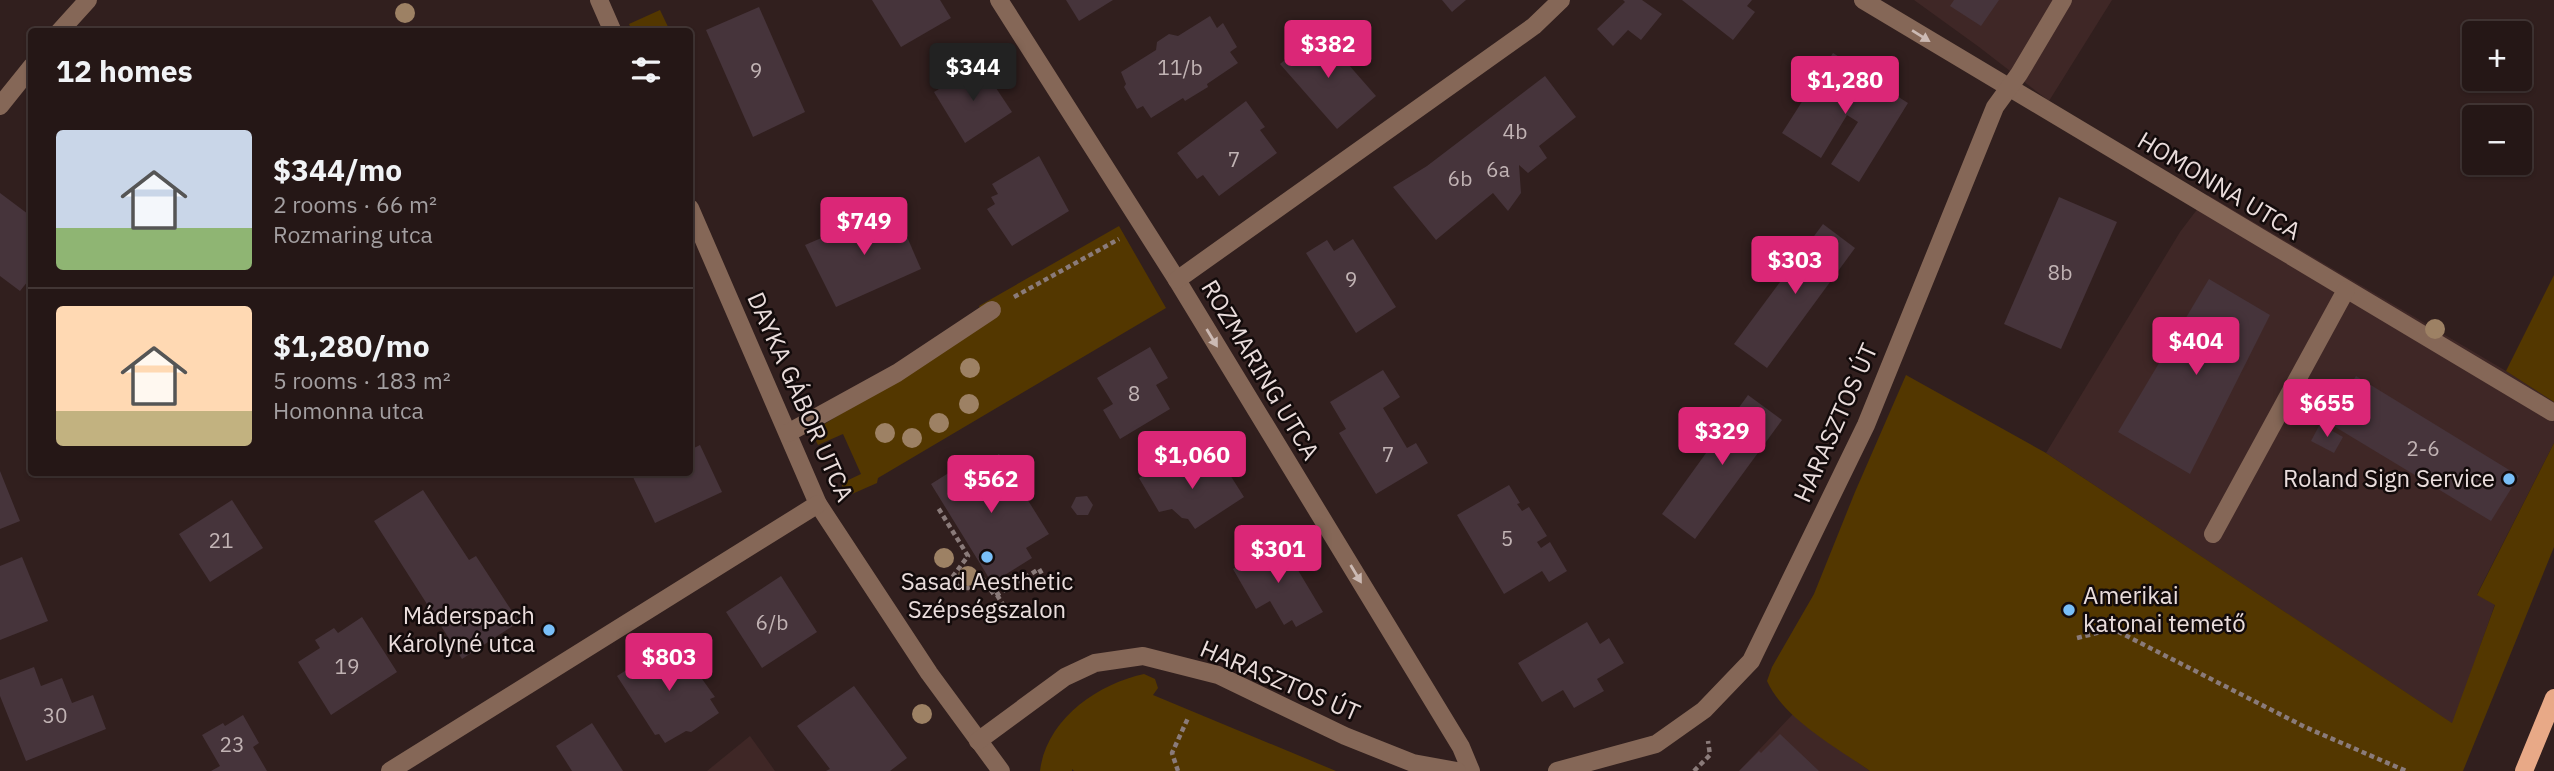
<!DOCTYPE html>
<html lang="en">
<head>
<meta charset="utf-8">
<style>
	:root { --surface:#251716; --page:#2d201f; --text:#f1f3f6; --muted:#a39fa1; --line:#423635; --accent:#db2777 }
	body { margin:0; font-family:"IBM Plex Sans",sans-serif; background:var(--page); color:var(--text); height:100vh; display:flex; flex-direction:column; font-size:26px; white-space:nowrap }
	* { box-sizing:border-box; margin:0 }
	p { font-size:23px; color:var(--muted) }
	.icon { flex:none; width:38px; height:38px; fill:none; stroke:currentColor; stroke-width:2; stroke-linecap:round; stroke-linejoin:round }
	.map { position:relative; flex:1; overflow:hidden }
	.sheet { position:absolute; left:28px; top:28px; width:665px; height:448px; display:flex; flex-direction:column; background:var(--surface); border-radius:7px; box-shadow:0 2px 5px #0004,0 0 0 2px var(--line) }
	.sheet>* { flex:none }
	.buttons { position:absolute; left:2462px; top:21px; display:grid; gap:14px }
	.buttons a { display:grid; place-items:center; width:70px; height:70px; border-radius:7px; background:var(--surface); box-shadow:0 2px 5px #0004,0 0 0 2px var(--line); font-size:35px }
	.price { position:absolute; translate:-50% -60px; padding:0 16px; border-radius:7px; background:var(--accent); color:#fff; font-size:23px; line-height:46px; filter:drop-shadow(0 2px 4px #0008) }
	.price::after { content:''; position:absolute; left:50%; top:42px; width:21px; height:16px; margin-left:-10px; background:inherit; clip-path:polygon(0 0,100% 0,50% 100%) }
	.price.on { background:#222; color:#fff }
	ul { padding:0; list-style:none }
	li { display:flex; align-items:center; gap:21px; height:175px; padding:0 28px }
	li+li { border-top:2px solid var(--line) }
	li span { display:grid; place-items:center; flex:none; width:196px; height:140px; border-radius:7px; color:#555 }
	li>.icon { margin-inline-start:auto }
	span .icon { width:84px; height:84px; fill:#fffc; stroke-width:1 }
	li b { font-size:30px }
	h2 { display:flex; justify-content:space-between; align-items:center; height:84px; padding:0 28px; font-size:30px }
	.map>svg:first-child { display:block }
	.built { fill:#3f2726 }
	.green { fill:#533700 }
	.building { fill:#46343b }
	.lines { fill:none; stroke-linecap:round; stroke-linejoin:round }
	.path { stroke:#8a7b7a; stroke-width:4.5; stroke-dasharray:5 3.5; stroke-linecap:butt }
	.minor { stroke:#856757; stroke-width:18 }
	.major { stroke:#e8a987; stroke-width:18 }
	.tree { fill:#9d8164 }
	.oneway { fill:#ccbab4 }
	.poi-dot { fill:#79bff8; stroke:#130b0b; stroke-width:2.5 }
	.labels { text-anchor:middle; stroke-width:5; stroke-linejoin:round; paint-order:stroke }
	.number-label { font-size:21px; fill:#c1b3b4 }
	.street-label { font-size:24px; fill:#eadddc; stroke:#130b0b }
	.poi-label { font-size:24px; fill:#eadddc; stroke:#130b0b; text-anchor:end }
</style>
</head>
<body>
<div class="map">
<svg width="2554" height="771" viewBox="0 0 2554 771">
	<rect width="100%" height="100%" fill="#311f1e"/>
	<g class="built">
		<polygon points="1914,0 2112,0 2049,101 1979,47"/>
		<polygon points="2208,195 2506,371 2554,402 2554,443 2477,594 2495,604 2453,724 2046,453 2180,232"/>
		<polygon points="1793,714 1815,732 1870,771 1739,771"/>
		<polygon points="750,736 775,771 707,771"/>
	</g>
	<g class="green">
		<polygon points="660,10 670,31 632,31 629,24"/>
		<polygon points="1119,226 1166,308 878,478 877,483 852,494 845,495 842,493 842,483 861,474 843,434 818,445 814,437 818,428 987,323 979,306"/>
		<polygon points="2554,275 2554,402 2506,371"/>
		<path d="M1906,375L2046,453L2452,723L2495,605L2477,595L2554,443V547L2463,771H1870C1836,747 1784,719 1767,681L1772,667L1814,594L1855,492Z"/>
		<path d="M1144,674L1155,679L1158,688L1153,695L1336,771H1074L1072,769V771H1040C1046,720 1097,684 1144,674Z"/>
	</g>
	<g class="building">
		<polygon points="872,0 940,0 951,18 901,47"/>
		<polygon points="1066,0 1113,0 1079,21"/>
		<polygon points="1442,0 1466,0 1452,12"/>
		<polygon points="1623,0 1642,0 1662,14 1641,40 1628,30 1613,46 1597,29 1625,2"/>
		<polygon points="1682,0 1752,0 1747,6 1755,12 1733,40"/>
		<polygon points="1954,0 1999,0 1981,26 1950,6"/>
		<polygon points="759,7 805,112 753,137 706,30"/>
		<polygon points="1210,16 1217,28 1223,23 1237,47 1230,52 1238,63 1207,84 1208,87 1185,101 1183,98 1151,118 1143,106 1137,109 1124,87 1126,84 1121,72 1156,50 1157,42 1169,34 1178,36"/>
		<polygon points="1320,32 1376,96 1337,129 1280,64"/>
		<polygon points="1833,53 1871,77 1865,86 1876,93 1881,86 1908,103 1859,182 1831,164 1858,122 1847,115 1821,158 1782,133"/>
		<polygon points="980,64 1012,112 965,143 934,92"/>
		<polygon points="1545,76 1576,117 1539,146 1547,158 1528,173 1519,165 1521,193 1508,211 1493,193 1436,240 1393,187 1427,166"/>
		<polygon points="1246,101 1265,127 1260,130 1277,153 1219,196 1203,175 1197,179 1177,153"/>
		<polygon points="1039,156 1069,211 1012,246 987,209 995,204 991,197 998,194 992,184"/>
		<polygon points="0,193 32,217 32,276 20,291 0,276"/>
		<polygon points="2059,197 2117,222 2061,349 2004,324"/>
		<polygon points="894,207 921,269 836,307 805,245"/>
		<polygon points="1823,224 1855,248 1767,368 1734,344"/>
		<polygon points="1353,239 1396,307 1356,333 1306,253 1327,240 1334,251"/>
		<polygon points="2209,279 2270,315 2190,474 2118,432"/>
		<polygon points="1150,347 1168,378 1156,385 1170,409 1120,439 1103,410 1113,404 1097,378"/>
		<polygon points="1383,370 1400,397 1383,408 1407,448 1416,443 1428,463 1376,494 1339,433 1346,429 1330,402"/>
		<polygon points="2356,376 2519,476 2491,521 2327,422"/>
		<polygon points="1748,395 1782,420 1695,539 1662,514"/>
		<polygon points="2320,424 2343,437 2334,453 2311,441"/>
		<polygon points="700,445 722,492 655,523 633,477 641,472 690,472 690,450"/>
		<polygon points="999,454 1049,534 1026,548 1032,558 992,583 931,484 971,459 977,469"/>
		<polygon points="1177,459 1188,475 1220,459 1244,497 1195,529 1188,519 1182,518 1172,509 1159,512 1139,478"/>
		<polygon points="0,471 20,521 0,529"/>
		<polygon points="1509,485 1520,503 1517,504 1522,511 1529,507 1547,536 1537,542 1541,548 1550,542 1567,571 1549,582 1542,571 1504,594 1457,515"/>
		<polygon points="423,490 469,560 476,556 519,622 462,659 374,521"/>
		<polygon points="1087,496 1093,505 1088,515 1077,515 1071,507 1076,497"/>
		<polygon points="232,500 263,548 210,582 179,534"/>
		<polygon points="1280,540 1323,612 1296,627 1292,620 1284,625 1270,601 1256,609 1233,569"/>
		<polygon points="22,557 48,621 0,640 0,566"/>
		<polygon points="781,576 817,632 762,668 726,612"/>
		<polygon points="362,617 397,672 331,715 298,662 320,648 315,640 334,628 338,633"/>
		<polygon points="1587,622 1600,644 1609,638 1624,663 1597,679 1604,691 1574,708 1563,690 1542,702 1518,663"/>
		<polygon points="674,640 715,697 710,699 719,713 691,732 686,731 665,743 659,734 655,735 617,676"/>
		<polygon points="34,667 41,686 62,678 72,703 93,695 106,729 26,761 0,696 0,680"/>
		<polygon points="854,686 907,758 890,771 826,771 830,769 797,726"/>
		<polygon points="243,715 259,743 253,747 267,771 211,771 220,766 202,735 223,723 225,726"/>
		<polygon points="592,723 623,771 572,771 556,746"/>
		<polygon points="1780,734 1819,771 1739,771 1759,751 1761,753"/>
	</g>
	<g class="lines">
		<g class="path">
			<polyline points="1014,297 1119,239"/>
			<path d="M951,579C961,592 972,590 983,579L995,596L1039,569L1049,586"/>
			<polyline points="931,590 951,579 968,556 937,506"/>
			<polyline points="997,595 1007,611"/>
			<polyline points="2077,638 2113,629 2305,727 2406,771"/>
			<polyline points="1178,771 1172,753 1188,718"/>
			<polyline points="1694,771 1710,755 1708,741"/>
		</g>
		<g class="minor">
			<polyline points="599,0 613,32"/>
			<polyline points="999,0 1177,280 1461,747 1471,771"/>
			<polyline points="1863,0 2552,412"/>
			<polyline points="59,32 88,0"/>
			<polyline points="0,106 32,66"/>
			<polyline points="690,208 818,504 929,673 1001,771"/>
			<polyline points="1177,280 1534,26 1561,0"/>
			<polyline points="788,433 897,373 992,310"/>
			<polyline points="2213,534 2346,290"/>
			<polyline points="978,741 1065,677 1095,663 1143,656 1218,675 1345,736 1413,763 1457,771"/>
			<polyline points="390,771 818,504"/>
			<polyline points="1557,771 1656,744 1704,710 1751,661 1866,425 1995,107 2019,74 2063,0"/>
		</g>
		<polyline class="major" points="2524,771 2554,698"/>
	</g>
	<g class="tree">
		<circle cx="405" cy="13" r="10"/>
		<circle cx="2435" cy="329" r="10"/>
		<circle cx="970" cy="368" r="10"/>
		<circle cx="969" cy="404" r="10"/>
		<circle cx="939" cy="423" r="10"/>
		<circle cx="885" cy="433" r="10"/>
		<circle cx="912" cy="438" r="10"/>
		<circle cx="944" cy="558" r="10"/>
		<circle cx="968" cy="576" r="10"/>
		<circle cx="922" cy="714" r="10"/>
	</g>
	<defs><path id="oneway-solid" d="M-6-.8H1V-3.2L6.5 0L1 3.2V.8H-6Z" transform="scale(1.75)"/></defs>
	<g class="oneway">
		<use href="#oneway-solid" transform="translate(1921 36) rotate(32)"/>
		<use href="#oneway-solid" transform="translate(1212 338) rotate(59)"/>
		<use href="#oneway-solid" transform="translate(1356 574) rotate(59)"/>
	</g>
	<g class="poi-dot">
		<circle cx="2509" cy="479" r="7"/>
		<circle cx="987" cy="557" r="7"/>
		<circle cx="2069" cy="610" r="7"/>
		<circle cx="549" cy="630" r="7"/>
	</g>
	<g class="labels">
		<g class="number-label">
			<text x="1180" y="75">11/b</text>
			<text x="756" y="78">9</text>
			<text x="1515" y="139">4b</text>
			<text x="1234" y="167">7</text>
			<text x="1498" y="177">6a</text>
			<text x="1460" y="186">6b</text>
			<text x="2060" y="280">8b</text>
			<text x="1351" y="287">9</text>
			<text x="1134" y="401">8</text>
			<text x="2423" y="456">2-6</text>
			<text x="1388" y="462">7</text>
			<text x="1507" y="546">5</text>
			<text x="221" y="548">21</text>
			<text x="772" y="630">6/b</text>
			<text x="347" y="674">19</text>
			<text x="55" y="723">30</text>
			<text x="232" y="752">23</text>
		</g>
		<g class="street-label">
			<text transform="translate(2219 186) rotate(31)" y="8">HOMONNA UTCA</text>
			<text transform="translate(1260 370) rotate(59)" y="8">ROZMARING UTCA</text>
			<text transform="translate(800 397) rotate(66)" y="8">DAYKA GÁBOR UTCA</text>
			<text transform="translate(1836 423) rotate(-66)" y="8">HARASZTOS ÚT</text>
			<text transform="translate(1280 681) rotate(23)" y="8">HARASZTOS ÚT</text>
		</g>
		<g class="poi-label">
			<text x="2495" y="487">Roland Sign Service</text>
			<text x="987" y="590" text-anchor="middle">Sasad Aesthetic<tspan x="987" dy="28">Szépségszalon</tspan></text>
			<text x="2083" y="604" text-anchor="start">Amerikai<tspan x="2083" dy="28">katonai temető</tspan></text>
			<text x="535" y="624">Máderspach<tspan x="535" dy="28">Károlyné utca</tspan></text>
		</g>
	</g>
</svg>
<div class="buttons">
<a>+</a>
<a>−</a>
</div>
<b class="price" style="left:1328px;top:80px">$382</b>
<b class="price on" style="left:973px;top:103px">$344</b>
<b class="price" style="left:1845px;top:116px">$1,280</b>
<b class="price" style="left:864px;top:257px">$749</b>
<b class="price" style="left:1795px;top:296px">$303</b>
<b class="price" style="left:2196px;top:377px">$404</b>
<b class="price" style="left:2327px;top:439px">$655</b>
<b class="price" style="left:1722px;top:467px">$329</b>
<b class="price" style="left:1192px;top:491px">$1,060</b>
<b class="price" style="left:991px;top:515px">$562</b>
<b class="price" style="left:1278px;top:585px">$301</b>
<b class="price" style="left:669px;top:693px">$803</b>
<section class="sheet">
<h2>12 homes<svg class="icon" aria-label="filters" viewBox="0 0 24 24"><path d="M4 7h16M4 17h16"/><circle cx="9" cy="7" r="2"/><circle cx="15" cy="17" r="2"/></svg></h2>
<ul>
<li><span style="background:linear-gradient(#c9d6e8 70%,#8fb573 0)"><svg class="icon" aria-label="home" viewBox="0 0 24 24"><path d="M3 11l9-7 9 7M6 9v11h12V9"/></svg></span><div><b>$344/mo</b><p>2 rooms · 66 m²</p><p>Rozmaring utca</p></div></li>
<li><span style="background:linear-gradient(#ffd9b3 75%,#c2b280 0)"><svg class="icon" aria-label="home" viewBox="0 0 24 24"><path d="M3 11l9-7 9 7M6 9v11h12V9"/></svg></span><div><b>$1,280/mo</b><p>5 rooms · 183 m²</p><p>Homonna utca</p></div></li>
</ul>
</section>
</div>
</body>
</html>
